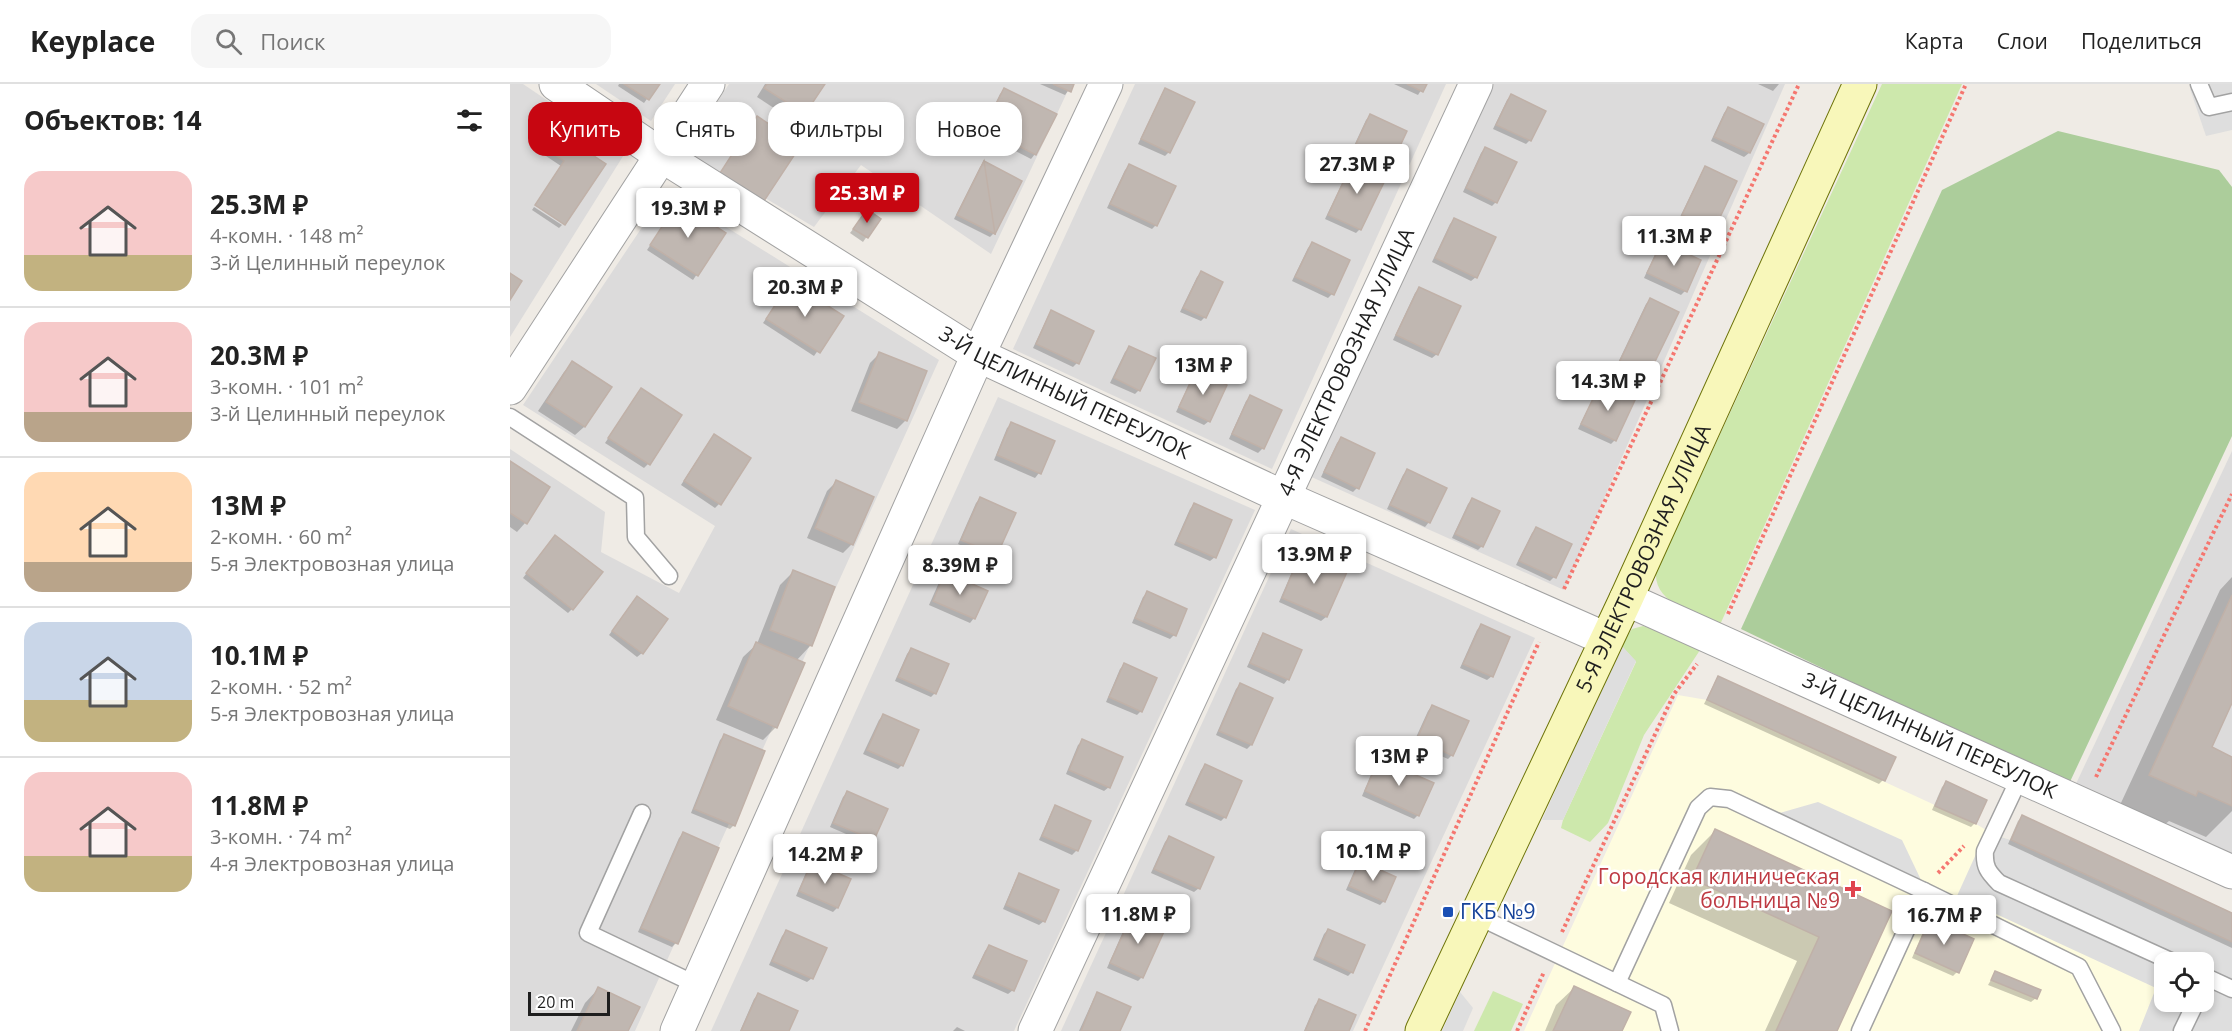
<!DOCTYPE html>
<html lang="ru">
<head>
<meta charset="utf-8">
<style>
	:root { --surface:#fff; --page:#f6f6f6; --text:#222; --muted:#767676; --line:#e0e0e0; --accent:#c70611 }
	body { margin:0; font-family:"Open Sans",sans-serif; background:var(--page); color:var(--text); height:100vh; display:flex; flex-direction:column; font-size:22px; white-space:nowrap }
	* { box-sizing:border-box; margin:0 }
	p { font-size:20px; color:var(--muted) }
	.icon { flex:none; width:33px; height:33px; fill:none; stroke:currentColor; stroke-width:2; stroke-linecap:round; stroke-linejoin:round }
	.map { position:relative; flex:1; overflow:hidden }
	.side { display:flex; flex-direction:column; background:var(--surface); width:510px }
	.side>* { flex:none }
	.banner { position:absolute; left:18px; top:18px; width:570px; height:54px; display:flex; gap:12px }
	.buttons { position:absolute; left:1644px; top:868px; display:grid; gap:12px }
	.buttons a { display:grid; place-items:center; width:60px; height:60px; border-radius:12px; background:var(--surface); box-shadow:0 3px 9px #0003; font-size:30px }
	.scale { position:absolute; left:18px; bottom:15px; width:82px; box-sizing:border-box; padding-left:6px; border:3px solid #1e1e1e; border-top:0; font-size:16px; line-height:21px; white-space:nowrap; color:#1e1e1e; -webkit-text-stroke:4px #fff; paint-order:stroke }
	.price { position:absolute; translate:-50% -51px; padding:0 14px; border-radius:6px; background:#fff; color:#222; font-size:20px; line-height:39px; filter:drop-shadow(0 2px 3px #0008) }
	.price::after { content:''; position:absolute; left:50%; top:36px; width:18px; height:14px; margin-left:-9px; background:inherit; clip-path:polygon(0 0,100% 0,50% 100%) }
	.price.active { background:var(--accent); color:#fff }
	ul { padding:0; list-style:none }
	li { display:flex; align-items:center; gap:18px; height:150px; padding:0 24px }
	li+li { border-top:2px solid var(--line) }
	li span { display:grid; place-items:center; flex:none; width:168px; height:120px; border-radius:18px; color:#555 }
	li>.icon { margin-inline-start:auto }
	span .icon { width:72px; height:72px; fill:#fffc; stroke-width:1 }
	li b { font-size:26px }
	h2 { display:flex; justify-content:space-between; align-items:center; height:72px; padding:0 24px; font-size:26px }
	.tag { padding:0 21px; border-radius:18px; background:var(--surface); box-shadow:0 3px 9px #0003; font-size:21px; line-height:54px }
	.tag.active { background:var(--accent); color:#fff }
	header { display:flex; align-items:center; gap:36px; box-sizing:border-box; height:84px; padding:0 30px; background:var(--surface); border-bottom:2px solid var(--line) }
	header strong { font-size:28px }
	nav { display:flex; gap:33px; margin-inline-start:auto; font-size:21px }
	.search { width:420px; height:54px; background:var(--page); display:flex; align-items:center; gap:15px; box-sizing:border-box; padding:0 21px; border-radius:18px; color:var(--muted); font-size:22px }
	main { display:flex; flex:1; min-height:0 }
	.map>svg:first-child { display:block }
	.residential { fill:#dcdbdb }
	.education { fill:#fefcdf; fill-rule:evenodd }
	.grass { fill:#cde8ac }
	.forest { fill:#accd9b }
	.parking { fill:#dedede; fill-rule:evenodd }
	.shadow { fill:#0003 }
	.building { fill:#c0b7b1; stroke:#c0b1a8; stroke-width:1.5 }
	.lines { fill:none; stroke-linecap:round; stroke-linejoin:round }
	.lane-casing { stroke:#a2a2a2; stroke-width:19 }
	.street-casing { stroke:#a2a2a2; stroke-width:35 }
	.secondary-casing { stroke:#6d7308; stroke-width:35 }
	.path { stroke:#f5766f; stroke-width:4; stroke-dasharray:3 3; stroke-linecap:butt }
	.lane { stroke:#fff; stroke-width:16 }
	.street { stroke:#fff; stroke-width:33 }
	.secondary { stroke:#f8f7ba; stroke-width:33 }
	.health-dot { fill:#e0444e; stroke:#fff; stroke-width:2 }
	.transit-dot { fill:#1a4fb4; stroke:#fff; stroke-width:2 }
	.labels { text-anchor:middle; stroke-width:5; stroke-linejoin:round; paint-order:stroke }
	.street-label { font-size:21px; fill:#1e1e1e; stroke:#fff }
	.health-label { font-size:21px; fill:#be3a42; stroke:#fff; text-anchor:end }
	.transit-label { font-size:21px; fill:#164399; stroke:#fff; text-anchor:start }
</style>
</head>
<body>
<header>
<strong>Keyplace</strong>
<div class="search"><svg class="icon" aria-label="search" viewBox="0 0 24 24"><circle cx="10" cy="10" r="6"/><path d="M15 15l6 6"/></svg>Поиск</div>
<nav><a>Карта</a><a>Слои</a><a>Поделиться</a></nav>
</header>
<main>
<section class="side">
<h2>Объектов: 14<svg class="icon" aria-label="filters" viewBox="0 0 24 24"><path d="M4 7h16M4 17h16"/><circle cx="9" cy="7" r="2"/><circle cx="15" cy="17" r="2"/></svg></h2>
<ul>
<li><span style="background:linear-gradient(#f6c9c9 70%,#c2b280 0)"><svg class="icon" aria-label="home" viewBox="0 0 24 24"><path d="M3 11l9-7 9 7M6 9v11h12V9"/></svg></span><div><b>25.3M ₽</b><p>4-комн. · 148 m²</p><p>3-й Целинный переулок</p></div></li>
<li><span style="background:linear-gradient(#f6c9c9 75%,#b9a48a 0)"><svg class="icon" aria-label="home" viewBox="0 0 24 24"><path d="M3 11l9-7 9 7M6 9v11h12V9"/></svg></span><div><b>20.3M ₽</b><p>3-комн. · 101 m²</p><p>3-й Целинный переулок</p></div></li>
<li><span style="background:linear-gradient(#ffd9b3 75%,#b9a48a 0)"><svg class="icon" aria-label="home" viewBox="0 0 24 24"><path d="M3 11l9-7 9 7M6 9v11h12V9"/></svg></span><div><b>13M ₽</b><p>2-комн. · 60 m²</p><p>5-я Электровозная улица</p></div></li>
<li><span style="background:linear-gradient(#c9d6e8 65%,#c2b280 0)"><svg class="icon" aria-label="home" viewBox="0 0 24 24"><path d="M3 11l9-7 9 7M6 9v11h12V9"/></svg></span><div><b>10.1M ₽</b><p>2-комн. · 52 m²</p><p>5-я Электровозная улица</p></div></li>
<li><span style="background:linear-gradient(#f6c9c9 70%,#c2b280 0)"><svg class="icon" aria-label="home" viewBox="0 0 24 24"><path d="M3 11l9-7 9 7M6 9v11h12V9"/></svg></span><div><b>11.8M ₽</b><p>3-комн. · 74 m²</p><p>4-я Электровозная улица</p></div></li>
</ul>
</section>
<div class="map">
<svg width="1722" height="947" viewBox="0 0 1722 947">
	<rect width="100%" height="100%" fill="#efebe5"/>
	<g class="residential">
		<polygon points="0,0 13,0 115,69 0,253"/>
		<polygon points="86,0 165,0 141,37"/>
		<polygon points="219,0 561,0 481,170 351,81 304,143 175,67"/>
		<polygon points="625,0 936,0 762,385 503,265"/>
		<polygon points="984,0 1275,0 1054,506 797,391"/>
		<polygon points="157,106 429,276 125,947 0,947 0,365 95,428 91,468 169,509 205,442 13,321"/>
		<polygon points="488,313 745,426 504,947 201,947"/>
		<polygon points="1722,367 1722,774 1565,702"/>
		<polygon points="781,445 1025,554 843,947 551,947"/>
	</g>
	<path class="education" d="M1168,611L1197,616L1466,740L1483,750L1501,756L1722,858V947H1014ZM1654,879H1694V918H1654Z"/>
	<g class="grass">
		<path d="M1372,0H1452L1209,543C1187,531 1144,519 1146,489Z"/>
		<polygon points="1133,542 1192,563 1134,651 1098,739 1080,758 1051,744 1053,736 1126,578 1111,561 1122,545"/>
		<polygon points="983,907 1013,920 1001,947 964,947"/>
	</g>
	<polygon class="forest" points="1548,47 1709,86 1722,103 1722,352 1558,702 1231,545 1432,106"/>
	<g class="parking">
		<polygon points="1701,0 1722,0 1722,46 1696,52 1680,5"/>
		<polygon points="1111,561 1126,577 1053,736 1032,736"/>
		<polygon points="1308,718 1392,756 1411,796 1266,730"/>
		<path d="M1476,748L1501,756L1722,858V947H1629L1646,904L1447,812ZM1654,879H1694V918H1654Z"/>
		<polygon points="950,908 963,924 953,947 932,947"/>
	</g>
	<g class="shadow">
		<polygon points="109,0 148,0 134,19 108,2"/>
		<polygon points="255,0 313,0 294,30 285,38 247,13"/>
		<polygon points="530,0 563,0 555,11"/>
		<polygon points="884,0 915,0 908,11"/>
		<polygon points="1248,0 1269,0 1263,7"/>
		<polygon points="494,6 525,70 521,75 471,49 490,10"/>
		<polygon points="656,6 659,68 655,72 628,60 652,10"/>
		<polygon points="1001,12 1020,56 1016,60 983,45 997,16"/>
		<polygon points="1218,24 1252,40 1239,69 1234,73 1201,57 1214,29"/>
		<polygon points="860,32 895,48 881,76 877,81 843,64 856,36"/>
		<polygon points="45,48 93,80 51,82 30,68"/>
		<polygon points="975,64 986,118 982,122 953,108 971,69"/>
		<polygon points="474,79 484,149 480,153 444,135 470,83"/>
		<polygon points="844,79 850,145 846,149 815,135 840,83"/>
		<polygon points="620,82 646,141 642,145 597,124 615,86"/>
		<polygon points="1196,84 1203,145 1199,149 1169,135 1192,88"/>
		<polygon points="168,120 214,150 183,196 137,166"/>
		<polygon points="24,123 52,141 49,144 22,126"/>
		<polygon points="357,127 369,135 353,158 340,149"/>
		<polygon points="944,136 966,193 961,197 922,178 940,140"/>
		<polygon points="802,160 822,210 818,214 782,197 798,164"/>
		<polygon points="1153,160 1175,207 1171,211 1134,194 1148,164"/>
		<polygon points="691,189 695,233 691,237 670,228 687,193"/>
		<polygon points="277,204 332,232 304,272 253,239"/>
		<polygon points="909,205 927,270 922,274 883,256 905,209"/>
		<polygon points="1140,216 1136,293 1132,298 1105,285 1136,220"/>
		<polygon points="542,228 582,247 567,279 563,283 523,264 538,232"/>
		<polygon points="619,264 629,306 625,310 600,299 615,268"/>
		<polygon points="369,270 396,336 387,345 341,327 360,279"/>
		<polygon points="63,279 100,303 74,343 65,351 28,327 54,288"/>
		<polygon points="687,288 699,337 694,341 666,328 683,292"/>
		<polygon points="1091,302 1105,356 1101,360 1068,345 1087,306"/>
		<polygon points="131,306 138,380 134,384 95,359"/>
		<polygon points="741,313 770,327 752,365 748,369 719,355 736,317"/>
		<polygon points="502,340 543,358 529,389 525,394 484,376 497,344"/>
		<polygon points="831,355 847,404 843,408 811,393 827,359"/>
		<polygon points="200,356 209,420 205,424 171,401"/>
		<polygon points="0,379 15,439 7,448 0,443"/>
		<polygon points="897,387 919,438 915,443 877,425 893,391"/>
		<polygon points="326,398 362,414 342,460 333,469 297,454 317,407"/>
		<polygon points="470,415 504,430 486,471 482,475 448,460 466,419"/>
		<polygon points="962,416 972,462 968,466 942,454 958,420"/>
		<polygon points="684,421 705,473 700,477 664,461 680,425"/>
		<polygon points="1026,445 1044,493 1040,497 1006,481 1022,449"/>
		<polygon points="41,457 62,525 58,529 13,494"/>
		<polygon points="792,470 835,489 816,533 811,537 769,518 788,474"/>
		<polygon points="283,488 301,561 286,577 266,643 253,656 206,636 233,573 247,560 270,501"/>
		<polygon points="435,490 464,534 460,539 419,521 431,494"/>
		<polygon points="1722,493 1722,616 1700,664 1722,674 1722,727 1696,753 1659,737 1654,741 1610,721 1710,506"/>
		<polygon points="638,509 664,551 660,555 622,539 633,513"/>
		<polygon points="124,518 132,569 127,573 99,551"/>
		<polygon points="971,542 982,592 977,596 950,584 967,546"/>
		<polygon points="754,550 790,566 778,595 774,600 737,583 750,554"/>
		<polygon points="401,565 425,609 421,613 385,597 397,570"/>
		<polygon points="614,581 631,627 627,631 596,618 610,585"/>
		<polygon points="1209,594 1384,674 1373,696 1369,700 1194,620 1205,598"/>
		<polygon points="730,601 761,614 741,661 737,665 706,651 726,605"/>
		<polygon points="922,622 942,671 938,675 903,660 918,627"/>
		<polygon points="373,632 392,681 388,685 353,670 369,636"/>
		<polygon points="214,652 224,741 220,745 181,729 210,656"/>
		<polygon points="573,657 599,703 594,707 556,690 568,661"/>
		<polygon points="870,677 908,731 904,735 852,712 865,681"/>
		<polygon points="695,682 715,733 711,737 675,721 691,686"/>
		<polygon points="1436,699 1465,739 1461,743 1422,726 1432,703"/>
		<polygon points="337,709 376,726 363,756 359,760 320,743 333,713"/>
		<polygon points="546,723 579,738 566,767 562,771 529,756 542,727"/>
		<polygon points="1512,733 1722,830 1722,864 1498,760 1508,737"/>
		<polygon points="1205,747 1380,827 1325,947 1255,947 1287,877 1159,819 1181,771"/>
		<polygon points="173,750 166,859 162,863 128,848 169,754"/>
		<polygon points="659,754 689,804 684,808 641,789 655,758"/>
		<polygon points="850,779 874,817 870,821 836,806 846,783"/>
		<polygon points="302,780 327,824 323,828 286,812 298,784"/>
		<polygon points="510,791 534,837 529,841 493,825 506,795"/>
		<polygon points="623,830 632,893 628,897 597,884 619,834"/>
		<polygon points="1420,837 1447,888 1443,892 1402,874 1416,841"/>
		<polygon points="818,846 842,888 838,892 803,876 814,850"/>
		<polygon points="276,848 302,894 297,898 259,881 272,852"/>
		<polygon points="479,862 503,906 498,910 462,894 475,867"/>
		<polygon points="1485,889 1526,914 1521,918 1478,901"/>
		<polygon points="1064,904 1110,947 1035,947 1046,921"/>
		<polygon points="88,905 117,947 61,947 75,919"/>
		<polygon points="588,910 609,947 569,947 584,914"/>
		<polygon points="248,911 278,947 230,947 244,915"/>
		<polygon points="810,917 837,947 794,947 805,921"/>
		<polygon points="447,943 455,947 443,947"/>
	</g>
	<g class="building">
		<polygon points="114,0 150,0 139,16"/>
		<polygon points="257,0 315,0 295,30 254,4"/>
		<polygon points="543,0 564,0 561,8"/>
		<polygon points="897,0 917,0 913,8"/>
		<polygon points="494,4 547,30 526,71 474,44"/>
		<polygon points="655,4 685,18 660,69 631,55"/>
		<polygon points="1001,10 1036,27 1021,57 986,41"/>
		<polygon points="1218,23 1254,40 1240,69 1204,53"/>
		<polygon points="860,30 897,47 883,77 846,60"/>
		<polygon points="247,32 291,61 254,117 210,89"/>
		<polygon points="45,46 96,80 55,141 25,121 54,77 33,63"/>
		<polygon points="975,63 1007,78 987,119 956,104"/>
		<polygon points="474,77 512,97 485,150 447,131"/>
		<polygon points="474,77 485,150 447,131"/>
		<polygon points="843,77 877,92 851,146 818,131"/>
		<polygon points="619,80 666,102 647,142 600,120"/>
		<polygon points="1195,82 1227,97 1204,146 1172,131"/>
		<polygon points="168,118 216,149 188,192 140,161"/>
		<polygon points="357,125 371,135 358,154 343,145"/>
		<polygon points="944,134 986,153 967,194 925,174"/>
		<polygon points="802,158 840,176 824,211 785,193"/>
		<polygon points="1152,158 1191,176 1177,208 1137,189"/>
		<polygon points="691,187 713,198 696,234 673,224"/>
		<polygon points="0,189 12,197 0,216"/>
		<polygon points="280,198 334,232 310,269 256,235"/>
		<polygon points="909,203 951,222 928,271 886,251"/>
		<polygon points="1140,214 1169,228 1137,294 1108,281"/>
		<polygon points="541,226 584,247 569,280 526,260"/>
		<polygon points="619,262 646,274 630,307 604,294"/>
		<polygon points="369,268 417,287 397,337 349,318"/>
		<polygon points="62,277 102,303 75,343 36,318"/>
		<polygon points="686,286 717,301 700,338 669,323"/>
		<polygon points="1090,300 1125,316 1106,357 1071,340"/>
		<polygon points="131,304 172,331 140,381 98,354"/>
		<polygon points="740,311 772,326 754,365 722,350"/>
		<polygon points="501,338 545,357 531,390 487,371"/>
		<polygon points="204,350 241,374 211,421 174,397"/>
		<polygon points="831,353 865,369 849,405 814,388"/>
		<polygon points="0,377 40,403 17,440 0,429"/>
		<polygon points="897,385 937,404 920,439 880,421"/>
		<polygon points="326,396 364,413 343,461 305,444"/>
		<polygon points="470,413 506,429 487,471 451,456"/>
		<polygon points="962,414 990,427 973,463 945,450"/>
		<polygon points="684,419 722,436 706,474 667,457"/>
		<polygon points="1026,443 1062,460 1046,494 1009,477"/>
		<polygon points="45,451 93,488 63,526 16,489"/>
		<polygon points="791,468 837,488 817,533 772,514"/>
		<polygon points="283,486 325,503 302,562 260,546"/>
		<polygon points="435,488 478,507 465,535 423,517"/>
		<polygon points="637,507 677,525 666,552 625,534"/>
		<polygon points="1722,511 1722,619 1702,663 1722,673 1722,722 1688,707 1686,712 1639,691"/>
		<polygon points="127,512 158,535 133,570 102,547"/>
		<polygon points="971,540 1000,553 983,593 953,580"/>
		<polygon points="753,549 792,566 779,596 740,579"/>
		<polygon points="246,558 295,579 267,644 218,622"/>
		<polygon points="401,564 439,580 426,610 388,593"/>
		<polygon points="614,579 647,594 632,628 599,613"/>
		<polygon points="1208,592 1386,673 1375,697 1197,616"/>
		<polygon points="730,599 763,614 742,661 709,647"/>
		<polygon points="922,621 959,637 943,672 907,655"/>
		<polygon points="373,630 409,646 393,682 357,666"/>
		<polygon points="214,650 255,667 225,742 184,725"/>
		<polygon points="572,655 613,673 600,704 559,686"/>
		<polygon points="869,675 924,699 909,732 855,707"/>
		<polygon points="695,680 732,697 716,734 678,717"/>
		<polygon points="1436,697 1477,716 1466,740 1425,722"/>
		<polygon points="337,707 378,725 364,756 323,739"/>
		<polygon points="545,721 581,737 568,767 532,752"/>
		<polygon points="1512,731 1722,829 1722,858 1501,756"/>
		<polygon points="1205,745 1382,827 1327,947 1266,947 1309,853 1182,795"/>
		<polygon points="173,748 209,764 168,860 131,844"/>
		<polygon points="659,752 704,773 690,805 644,785"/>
		<polygon points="850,777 886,793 875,818 839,802"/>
		<polygon points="302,778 341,795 328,824 289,807"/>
		<polygon points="509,789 549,806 535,838 496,821"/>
		<polygon points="623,828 656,843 633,894 600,879"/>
		<polygon points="1420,835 1464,855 1449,889 1405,869"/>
		<polygon points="818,845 855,861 843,889 806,872"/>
		<polygon points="276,846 317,864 303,895 262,877"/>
		<polygon points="479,861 517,877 504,907 465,890"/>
		<polygon points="1485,887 1531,906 1527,915 1481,896"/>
		<polygon points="1064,902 1121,928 1112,947 1043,947"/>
		<polygon points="88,903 130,923 118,947 67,947"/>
		<polygon points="587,908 621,923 610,947 571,947"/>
		<polygon points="248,909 288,927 279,947 231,947"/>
		<polygon points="809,915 846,931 839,947 795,947"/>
	</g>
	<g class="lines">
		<defs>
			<g id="lane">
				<polyline points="1689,0 1699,23 1722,18"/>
				<polyline points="0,333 125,414 126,453 159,492"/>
				<path d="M1510,693L1475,767C1474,783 1478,788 1489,799L1665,879"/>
				<polyline points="132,729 78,849 187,901"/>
				<polyline points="1414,807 1569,883 1602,947"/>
				<polyline points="965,831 1153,921 1160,947"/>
				<polyline points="1694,892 1722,905"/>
				<polyline points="1107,899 1188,724 1200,713 1219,715 1414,807 1350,947"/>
				<polyline points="1672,947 1686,918"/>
			</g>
			<g id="street">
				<path id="s1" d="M46,0L151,71L468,271L773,413L1096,555"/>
				<polyline points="0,304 198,0"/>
				<path id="s2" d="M1116,515L1722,788"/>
				<polyline points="167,947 468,271 596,0"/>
				<path id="s3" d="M525,947L966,0"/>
			</g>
			<g id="secondary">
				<path id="s4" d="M912,947L1116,515L1350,0"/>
			</g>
		</defs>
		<use href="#lane" class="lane-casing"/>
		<use href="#street" class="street-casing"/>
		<use href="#secondary" class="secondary-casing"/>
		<g class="path">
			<polyline points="1054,505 1289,0"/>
			<polyline points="1218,530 1456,0"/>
			<polyline points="1586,693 1722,410"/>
			<polyline points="1428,789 1454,762"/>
			<polyline points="1052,848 1164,610 1187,580"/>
			<polyline points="855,947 1029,558"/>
			<polyline points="1007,947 1034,888"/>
		</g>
		<use href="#lane" class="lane"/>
		<use href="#street" class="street"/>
		<use href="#secondary" class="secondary"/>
	</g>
	<path class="health-dot" d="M1340 796h6v6h6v6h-6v6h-6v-6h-6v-6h6z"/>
	<rect class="transit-dot" x="932" y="822" width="12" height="12" rx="3"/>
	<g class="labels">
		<g class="street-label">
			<text dy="7" stroke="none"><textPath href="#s3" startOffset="738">4-Я ЭЛЕКТРОВОЗНАЯ УЛИЦА</textPath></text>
			<text dy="7" stroke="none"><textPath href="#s1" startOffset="596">3-Й ЦЕЛИННЫЙ ПЕРЕУЛОК</textPath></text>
			<text dy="7" stroke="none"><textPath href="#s4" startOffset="522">5-Я ЭЛЕКТРОВОЗНАЯ УЛИЦА</textPath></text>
			<text dy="7" stroke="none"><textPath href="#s2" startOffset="333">3-Й ЦЕЛИННЫЙ ПЕРЕУЛОК</textPath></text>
		</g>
		<g class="health-label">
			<text x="1330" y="800">Городская клиническая<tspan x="1330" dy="24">больница №9</tspan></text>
		</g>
		<g class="transit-label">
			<text x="950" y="835">ГКБ №9</text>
		</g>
	</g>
</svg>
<div class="buttons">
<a><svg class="icon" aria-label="locate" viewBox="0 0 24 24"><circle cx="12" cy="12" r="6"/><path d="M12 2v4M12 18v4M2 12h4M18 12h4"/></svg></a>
</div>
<div class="scale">20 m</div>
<b class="price" style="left:847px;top:111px">27.3M ₽</b>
<b class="price active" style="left:357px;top:140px">25.3M ₽</b>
<b class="price" style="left:178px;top:155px">19.3M ₽</b>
<b class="price" style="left:1164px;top:183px">11.3M ₽</b>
<b class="price" style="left:295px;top:234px">20.3M ₽</b>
<b class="price" style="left:693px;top:312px">13M ₽</b>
<b class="price" style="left:1098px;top:328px">14.3M ₽</b>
<b class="price" style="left:804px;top:501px">13.9M ₽</b>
<b class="price" style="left:450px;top:512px">8.39M ₽</b>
<b class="price" style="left:889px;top:703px">13M ₽</b>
<b class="price" style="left:863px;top:798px">10.1M ₽</b>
<b class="price" style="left:315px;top:801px">14.2M ₽</b>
<b class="price" style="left:628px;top:861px">11.8M ₽</b>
<b class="price" style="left:1434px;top:862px">16.7M ₽</b>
<div class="banner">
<a class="tag active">Купить</a>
<a class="tag">Снять</a>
<a class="tag">Фильтры</a>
<a class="tag">Новое</a>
</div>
</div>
</main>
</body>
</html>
